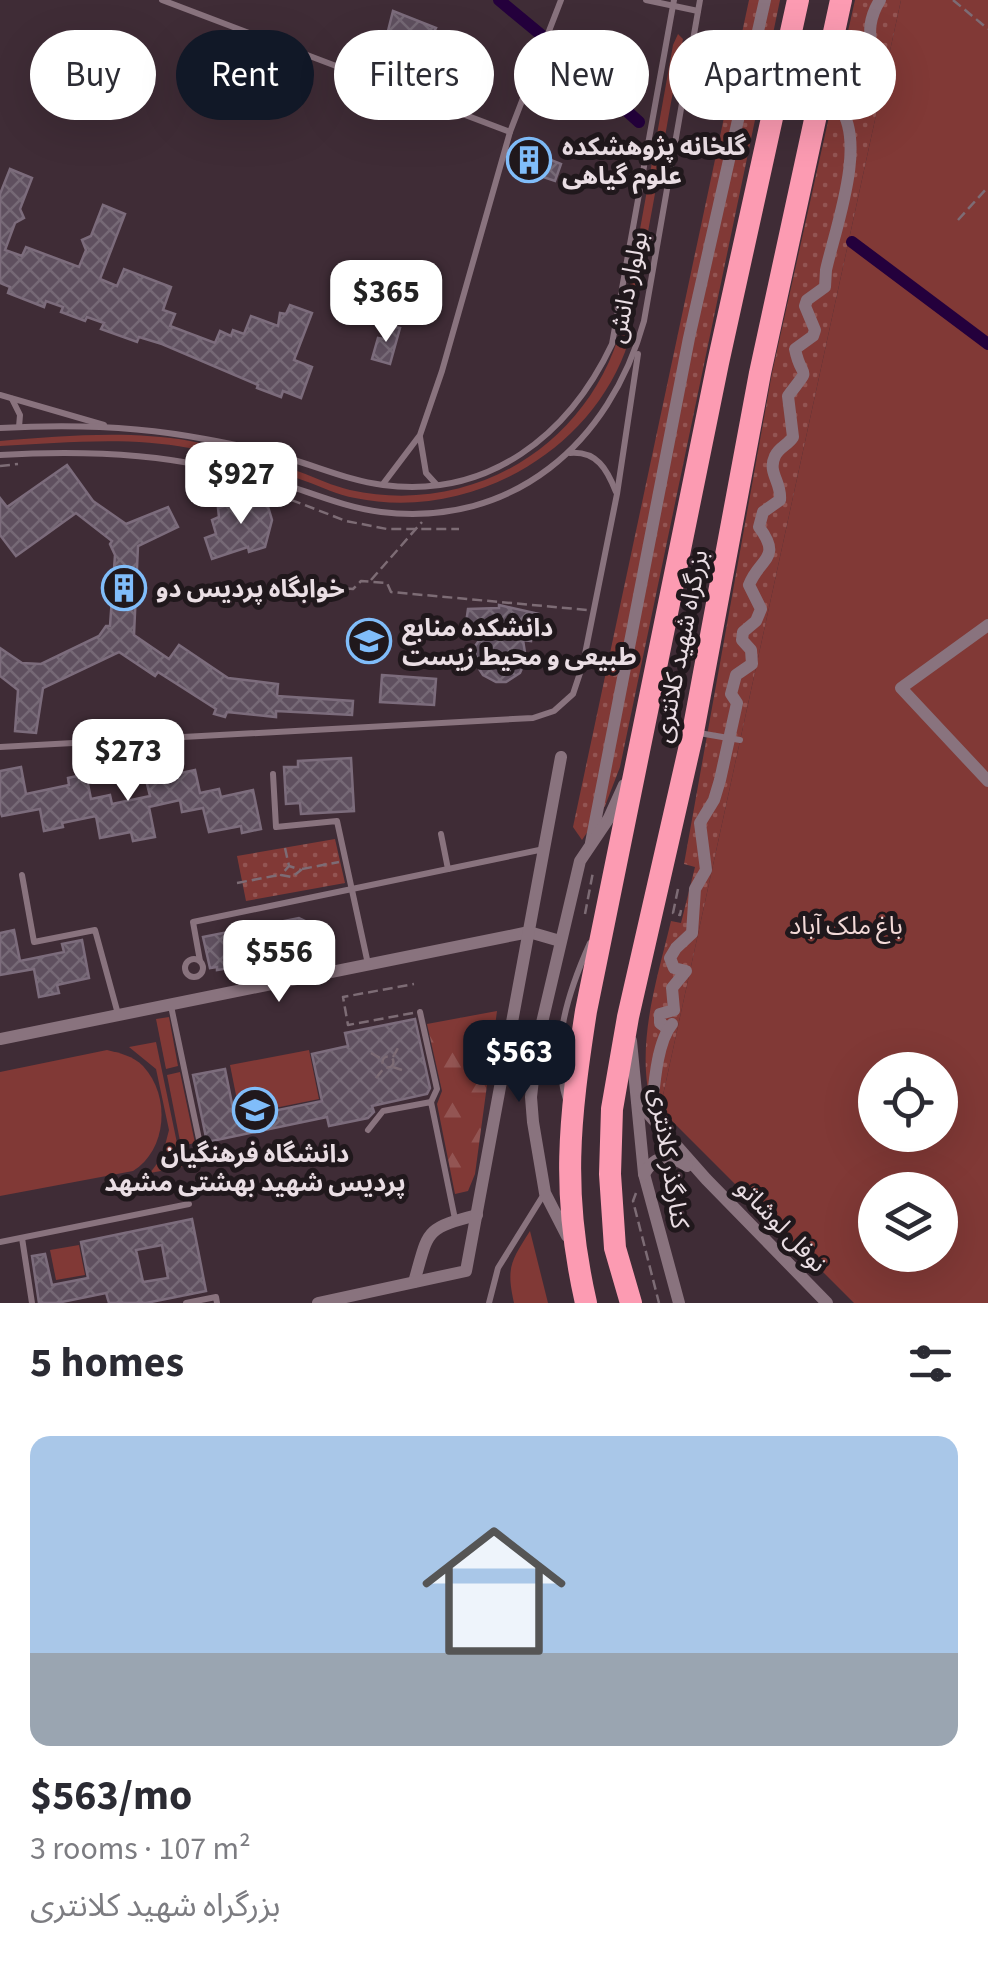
<!DOCTYPE html>
<html lang="en">
<head>
<meta charset="utf-8">
<style>
	:root { --surface:#fff; --page:#f7f7f7; --text:#2b2b33; --muted:#7c7c81; --line:#e1e1e2; --accent:#111827 }
	body { margin:0; font-family:"Source Sans 3","Noto Sans Arabic",sans-serif; background:var(--page); color:var(--text); height:100vh; display:flex; flex-direction:column; font-size:38px; white-space:nowrap }
	* { box-sizing:border-box; margin:0 }
	p { font-size:32px; color:var(--muted) }
	.icon { flex:none; width:55px; height:55px; fill:none; stroke:currentColor; stroke-width:2; stroke-linecap:round; stroke-linejoin:round }
	.map { position:relative; height:1303px; overflow:hidden }
	.sheet { display:flex; flex-direction:column; background:var(--surface); flex:1 }
	.sheet>* { flex:none }
	.top-card { position:absolute; left:30px; top:30px; width:930px; height:90px; display:flex; gap:20px }
	.tools { position:absolute; left:858px; top:1052px; display:grid; gap:20px }
	.tools a { display:grid; place-items:center; width:100px; height:100px; border-radius:50%; background:var(--surface); box-shadow:0 10px 40px #0002; font-size:50px }
	.price { position:absolute; translate:-50% -85px; padding:0 22px; border-radius:20px; background:#fff; color:#222; font-size:32px; line-height:65px; filter:drop-shadow(0 2px 5px #0008) }
	.price::after { content:''; position:absolute; left:50%; top:60px; width:30px; height:22px; margin-left:-15px; background:inherit; clip-path:polygon(0 0,100% 0,50% 100%) }
	.price.current { background:var(--accent); color:#fff }
	ul { padding:0; list-style:none }
	li { display:grid; align-content:center; gap:20px; height:530px; padding:0 30px }
	li+li { border-top:2px solid var(--line) }
	li span { display:grid; place-items:center; height:310px; border-radius:20px; color:#555 }
	li>.icon { margin-inline-start:auto }
	span .icon { width:180px; height:180px; fill:#fffc; stroke-width:1 }
	li b { font-size:42px }
	h2 { display:flex; justify-content:space-between; align-items:center; height:120px; padding:0 30px; font-size:42px }
	.chip { padding:0 35px; border-radius:45px; background:var(--surface); box-shadow:0 10px 40px #0002; font-size:35px; line-height:90px }
	.chip.current { background:var(--accent); color:#fff }
	.map>svg:first-child { display:block }
	.green { fill:#813936; fill-rule:evenodd }
	.forest { fill:url(#forest-firs) }
	.park { fill:url(#park-dots) }
	.lines { fill:none; stroke-linecap:round; stroke-linejoin:round }
	.canal { stroke:#24003c; stroke-width:12 }
	.building { fill:url(#building-cross-hatch); stroke:#7c6c7c; stroke-width:2.5; fill-rule:evenodd }
	.path { stroke:#7d6c75; stroke-width:2.5; stroke-dasharray:10 5; stroke-linecap:butt }
	.lane { stroke:#89737e; stroke-width:6 }
	.street { stroke:#89737e; stroke-width:12 }
	.highway { stroke:#fc9bb2; stroke-width:22 }
	.labels { text-anchor:middle; stroke-width:10; stroke-linejoin:round; paint-order:stroke }
	.poi-label { font-size:25px; font-weight:bold; fill:#eadee4; stroke:#20181c; text-anchor:start }
	.street-label { font-size:25px; fill:#eadee4; stroke:#20181c }
	.park-label { font-size:25px; fill:#f3dad8; stroke:#20181c }
</style>
</head>
<body>
<div class="map">
<svg width="988" height="1303" viewBox="0 0 988 1303">
	<defs>
		<pattern id="forest-firs" width="22" height="20" patternUnits="userSpaceOnUse" patternTransform="scale(2.5)"><rect width="22" height="20" fill="#813936"/><path d="M5 1l3.5 6h-7zM16 11l3.5 6h-7z" fill="#935553"/></pattern>
		<pattern id="park-dots" width="8" height="8" patternUnits="userSpaceOnUse" patternTransform="scale(2.5)"><rect width="8" height="8" fill="#813936"/><path d="M2 2h.1M6 6h.1" fill="none" stroke="#935553" stroke-width="1.8" stroke-linecap="round"/></pattern>
		<pattern id="building-cross-hatch" width="8" height="8" patternUnits="userSpaceOnUse" patternTransform="scale(2.5)"><rect width="8" height="8" fill="#5f505f"/><path d="M0 0l8 8M0 8l8-8" fill="none" stroke="#766976"/></pattern>
	</defs>
	<rect width="100%" height="100%" fill="#3f2c36"/>
	<g class="green">
		<path d="M901,0H988V1303H854L660,1109ZM875,1070H940V1135H875ZM875,1190H940V1255H875Z"/>
		<path d="M678,34L683,39C668,114 657,188 642,263C637,291 635,324 625,352C585,457 465,521 355,498C338,495 322,487 305,481C268,467 228,455 189,448C127,436 62,443 0,446V441C62,436 128,430 190,441C227,448 265,459 300,472C316,478 333,486 350,490C478,518 598,439 625,313L673,45Z"/>
		<polygon points="169,1017 178,1066 166,1069 156,1019"/>
		<polygon points="156,1042 182,1167 150,1173 162,1157 169,1130 156,1069 129,1047"/>
		<path d="M107,1050C120,1053 133,1056 143,1066C171,1096 167,1150 133,1171L0,1196V1072Z"/>
		<polygon points="309,1050 319,1099 240,1115 230,1065"/>
		<polygon points="180,1072 195,1143 181,1146 167,1075"/>
		<path d="M530,1231L548,1303H514C506,1267 511,1261 530,1231Z"/>
		<polygon points="79,1245 85,1275 56,1280 50,1250"/>
	</g>
	<polygon class="forest" points="497,1011 475,1174 468,1191 455,1194 437,1104 442,1091 427,1024"/>
	<g class="park">
		<polygon points="749,0 780,0 620,767 605,806 582,840 573,827"/>
		<path d="M855,0H901L660,1109L653,1112C634,1048 656,984 671,921L681,923L695,867L684,864L772,373Z"/>
		<polygon points="335,839 345,883 246,901 237,856"/>
	</g>
	<g class="lines">
		<g class="canal">
			<polyline points="499,0 557,48 639,122"/>
			<polyline points="852,242 988,344"/>
		</g>
	</g>
	<g class="building">
		<polygon points="393,11 436,28 416,68 382,55"/>
		<polygon points="525,146 542,152 541,156 561,164 555,181 516,168"/>
		<polygon points="10,169 32,178 20,209 24,218 15,223 5,250 22,256 26,247 79,267 86,250 82,240 91,236 103,205 125,214 100,279 117,286 124,269 171,287 163,310 175,314 170,326 215,343 220,331 231,336 233,330 244,334 251,316 278,326 280,313 286,314 290,305 312,313 294,360 312,367 301,398 283,391 281,397 257,388 258,385 162,344 139,337 137,342 101,329 104,323 87,317 85,321 61,312 63,307 46,301 44,307 8,293 10,287 0,283 0,194"/>
		<polygon points="370,277 387,281 386,286 397,289 395,300 383,297 378,307 367,304"/>
		<polygon points="387,325 400,328 390,364 372,359 378,338 384,339"/>
		<polygon points="67,465 93,501 126,524 168,507 178,527 138,546 134,635 169,659 179,645 228,678 278,684 277,696 353,701 352,715 276,711 276,717 227,712 225,717 214,714 216,709 158,672 155,676 119,652 43,688 36,733 15,731 18,690 0,676 0,648 22,663 41,664 99,636 106,626 110,626 115,555 110,544 112,541 76,513 16,556 0,535 0,498 7,507"/>
		<polygon points="259,496 266,500 272,520 265,547 249,552 248,547 212,559 205,538 216,534 212,520 219,517 218,508"/>
		<polygon points="499,605 539,614 538,628 532,628 531,641 523,640 526,659 520,673 506,682 496,682 483,675 476,664 475,646 485,632 473,631 473,624 466,623 468,609 499,608"/>
		<polygon points="382,675 436,679 434,705 380,702"/>
		<polygon points="351,758 354,811 301,814 300,803 286,804 284,767 298,767 298,761"/>
		<polygon points="21,767 26,794 69,785 68,778 86,774 91,799 110,795 112,804 150,796 144,772 161,769 162,777 195,770 200,793 219,789 221,797 253,790 261,829 242,833 241,826 209,832 203,808 182,812 180,800 149,807 155,837 133,841 131,832 100,838 96,816 62,823 63,827 44,831 40,809 2,816 0,811 0,771"/>
		<polygon points="299,918 307,922 311,932 308,951 268,960 258,972 248,975 237,967 217,970 217,967 210,968 203,937"/>
		<polygon points="14,930 20,961 64,952 62,944 82,940 89,978 57,985 59,993 39,997 34,969 0,975 0,933"/>
		<polygon points="415,1019 430,1088 427,1094 372,1106 374,1112 368,1118 329,1126 327,1117 207,1142 193,1075 225,1069 235,1119 322,1101 312,1054 348,1046 345,1033"/>
		<path d="M192,1219L206,1291L146,1303H109L106,1293L57,1303H39L32,1256L45,1254L52,1285L88,1278L81,1242ZM162,1245L168,1278L143,1282L136,1250Z"/>
	</g>
	<g class="lines">
		<g class="path">
			<polyline points="953,0 988,29"/>
			<polyline points="958,220 988,187"/>
			<polyline points="0,466 18,464"/>
			<polyline points="263,489 346,521 387,529 459,529"/>
			<polyline points="371,580 422,522"/>
			<polyline points="272,583 353,589 361,581 387,583 391,592 587,610"/>
			<polyline points="285,848 289,866 281,875 292,877 301,870 289,866"/>
			<polyline points="302,869 339,862"/>
			<polyline points="237,883 279,875"/>
			<polyline points="678,889 673,913 680,915 681,910"/>
			<polyline points="585,914 593,872"/>
			<polyline points="413,1013 348,1025 343,997 414,984"/>
			<polyline points="371,1053 382,1059"/>
			<circle cx="388" cy="1062" r="5.5"/>
			<polyline points="393,1057 398,1048"/>
			<polyline points="393,1067 402,1070"/>
			<polyline points="376,1078 384,1068"/>
			<polyline points="636,1193 633,1201 659,1303"/>
		</g>
		<g class="lane">
			<polyline points="162,0 510,132"/>
			<polyline points="646,0 698,11"/>
			<polyline points="0,395 104,425"/>
			<polyline points="12,399 20,415 19,427"/>
			<path d="M0,428C68,424 139,426 205,439C233,444 261,450 287,458C319,467 350,481 383,485C489,499 569,435 612,344L674,0"/>
			<polyline points="420,437 426,473 436,484"/>
			<path d="M570,453C597,451 607,469 616,492"/>
			<path d="M0,455C67,451 138,452 205,466C232,472 260,477 286,485C317,495 348,508 381,512C513,528 610,443 644,321L700,0"/>
			<polyline points="383,484 420,435 442,371 510,132 561,0"/>
			<polyline points="699,733 740,740"/>
			<polyline points="0,747 533,718 554,711 573,694 583,664 617,494 638,354"/>
			<polyline points="273,774 276,827 337,821 368,964"/>
			<polyline points="441,834 448,869"/>
			<polyline points="22,875 34,942 95,930 118,1014"/>
			<circle cx="194" cy="968" r="9"/>
			<polyline points="200,961 193,922 544,849"/>
			<polyline points="171,1006 204,1163"/>
			<polyline points="420,1012 437,1089 431,1102"/>
			<path d="M566,1100C550,1046 568,992 590,943"/>
			<polyline points="368,1130 383,1111 431,1102 455,1219"/>
			<polyline points="22,1238 32,1303"/>
			<polyline points="0,1242 189,1204"/>
			<polyline points="186,1303 216,1297 217,1303"/>
			<polyline points="489,1303 498,1268 544,1194"/>
		</g>
		<g class="street">
			<polyline points="988,625 901,688 988,781"/>
			<polyline points="591,843 689,338 765,0"/>
			<path d="M667,1028L660,1023V1014L674,1010L672,988L686,971L674,968L670,958L676,948L692,933L695,889L706,870L700,823L714,800L720,780L737,703L731,694L736,675L752,664L751,650L742,640L743,632L756,621L761,609L749,585C759,558 783,559 759,527L763,512L780,500C782,482 767,473 775,456C779,447 788,445 793,437L788,396C813,363 802,383 795,349L813,336L815,330L805,306L807,300L825,287L826,270C835,229 867,144 840,108C847,95 864,97 869,81C878,48 860,32 880,0"/>
			<polyline points="0,1039 529,932 560,941"/>
			<polyline points="631,1041 644,1174 679,1303"/>
			<polyline points="637,1101 706,1179 827,1303"/>
			<path d="M651,1116C654,1090 656,1043 672,1024"/>
			<path d="M644,1174C656,1154 669,1154 687,1166"/>
			<polyline points="567,1236 545,1193 533,1122 531,1097 537,1044 580,861 609,818 624,785"/>
			<path d="M414,1282C429,1231 423,1229 477,1215"/>
			<polyline points="318,1303 466,1271 561,757"/>
		</g>
		<g class="highway">
			<path d="M586,1303C561,1193 569,1121 586,1011L718,363L798,0"/>
			<polyline points="631,1303 615,1248 610,1174 612,1109 628,1017 693,732 760,373 841,0"/>
		</g>
	</g>
	<defs>
		<symbol id="building-ring" viewBox="-11 -11 22 22"><circle r="9.5" fill="#20181c" stroke="#80bdfa" stroke-width="1.5"/><path d="M-4-6H4V6H1V3H-1V6H-4ZM-2.5-4.3h1.7v1.8h-1.7ZM.8-4.3h1.7v1.8H.8ZM-2.5-1h1.7V.8h-1.7ZM.8-1h1.7V.8H.8Z" fill="#80bdfa"/></symbol>
		<symbol id="university-ring" viewBox="-11 -11 22 22"><circle r="9.5" fill="#20181c" stroke="#80bdfa" stroke-width="1.5"/><path d="M0-5L7-2L0 1L-7-2ZM-4 1L0 2.5L4 1V4Q0 6-4 4Z" fill="#80bdfa"/></symbol>
	</defs>
	<g fill-rule="evenodd">
		<use href="#building-ring" x="504" y="135" width="50" height="50"/>
		<use href="#building-ring" x="99" y="563" width="50" height="50"/>
		<use href="#university-ring" x="344" y="616" width="50" height="50"/>
		<use href="#university-ring" x="230" y="1085" width="50" height="50"/>
	</g>
	<g class="labels">
		<g class="poi-label">
			<text x="562" y="155">گلخانه پژوهشکده<tspan x="562" dy="29">علوم گیاهی</tspan></text>
			<text x="156" y="597">خوابگاه پردیس دو</text>
			<text x="402" y="636">دانشکده منابع<tspan x="402" dy="29">طبیعی و محیط زیست</tspan></text>
			<text x="255" y="1162" text-anchor="middle">دانشگاه فرهنگیان<tspan x="255" dy="29">پردیس شهید بهشتی مشهد</tspan></text>
		</g>
		<g class="street-label">
			<text transform="translate(627 287) rotate(-78)" y="9">بولوار دانش</text>
			<text transform="translate(680 646) rotate(-79)" y="9">بزرگراه شهید کلانتری</text>
			<text transform="translate(670 1158) rotate(81)" y="9">کنارگذر کلانتری</text>
			<text transform="translate(782 1225) rotate(46)" y="9">نوفل لوشاتو</text>
		</g>
		<g class="park-label">
			<text x="846" y="934">باغ ملک آباد</text>
		</g>
	</g>
</svg>
<div class="tools">
<a><svg class="icon" aria-label="locate" viewBox="0 0 24 24"><circle cx="12" cy="12" r="6"/><path d="M12 2v4M12 18v4M2 12h4M18 12h4"/></svg></a>
<a><svg class="icon" aria-label="layers" viewBox="0 0 24 24"><path d="M12 4l9 5-9 5-9-5zM3 14l9 5 9-5"/></svg></a>
</div>
<b class="price" style="left:386px;top:345px">$365</b>
<b class="price" style="left:241px;top:527px">$927</b>
<b class="price" style="left:128px;top:804px">$273</b>
<b class="price" style="left:279px;top:1005px">$556</b>
<b class="price current" style="left:519px;top:1105px">$563</b>
<div class="top-card">
<a class="chip">Buy</a>
<a class="chip current">Rent</a>
<a class="chip">Filters</a>
<a class="chip">New</a>
<a class="chip">Apartment</a>
</div>
</div>
<section class="sheet">
<h2>5 homes<svg class="icon" aria-label="filters" viewBox="0 0 24 24"><path d="M4 7h16M4 17h16"/><circle cx="9" cy="7" r="2"/><circle cx="15" cy="17" r="2"/></svg></h2>
<ul>
<li><span style="background:linear-gradient(#a9c7e8 70%,#9aa5b1 0)"><svg class="icon" aria-label="home" viewBox="0 0 24 24"><path d="M3 11l9-7 9 7M6 9v11h12V9"/></svg></span><div><b>$563/mo</b><p>3 rooms · 107 m²</p><p>بزرگراه شهید کلانتری</p></div></li>
</ul>
</section>
</body>
</html>
